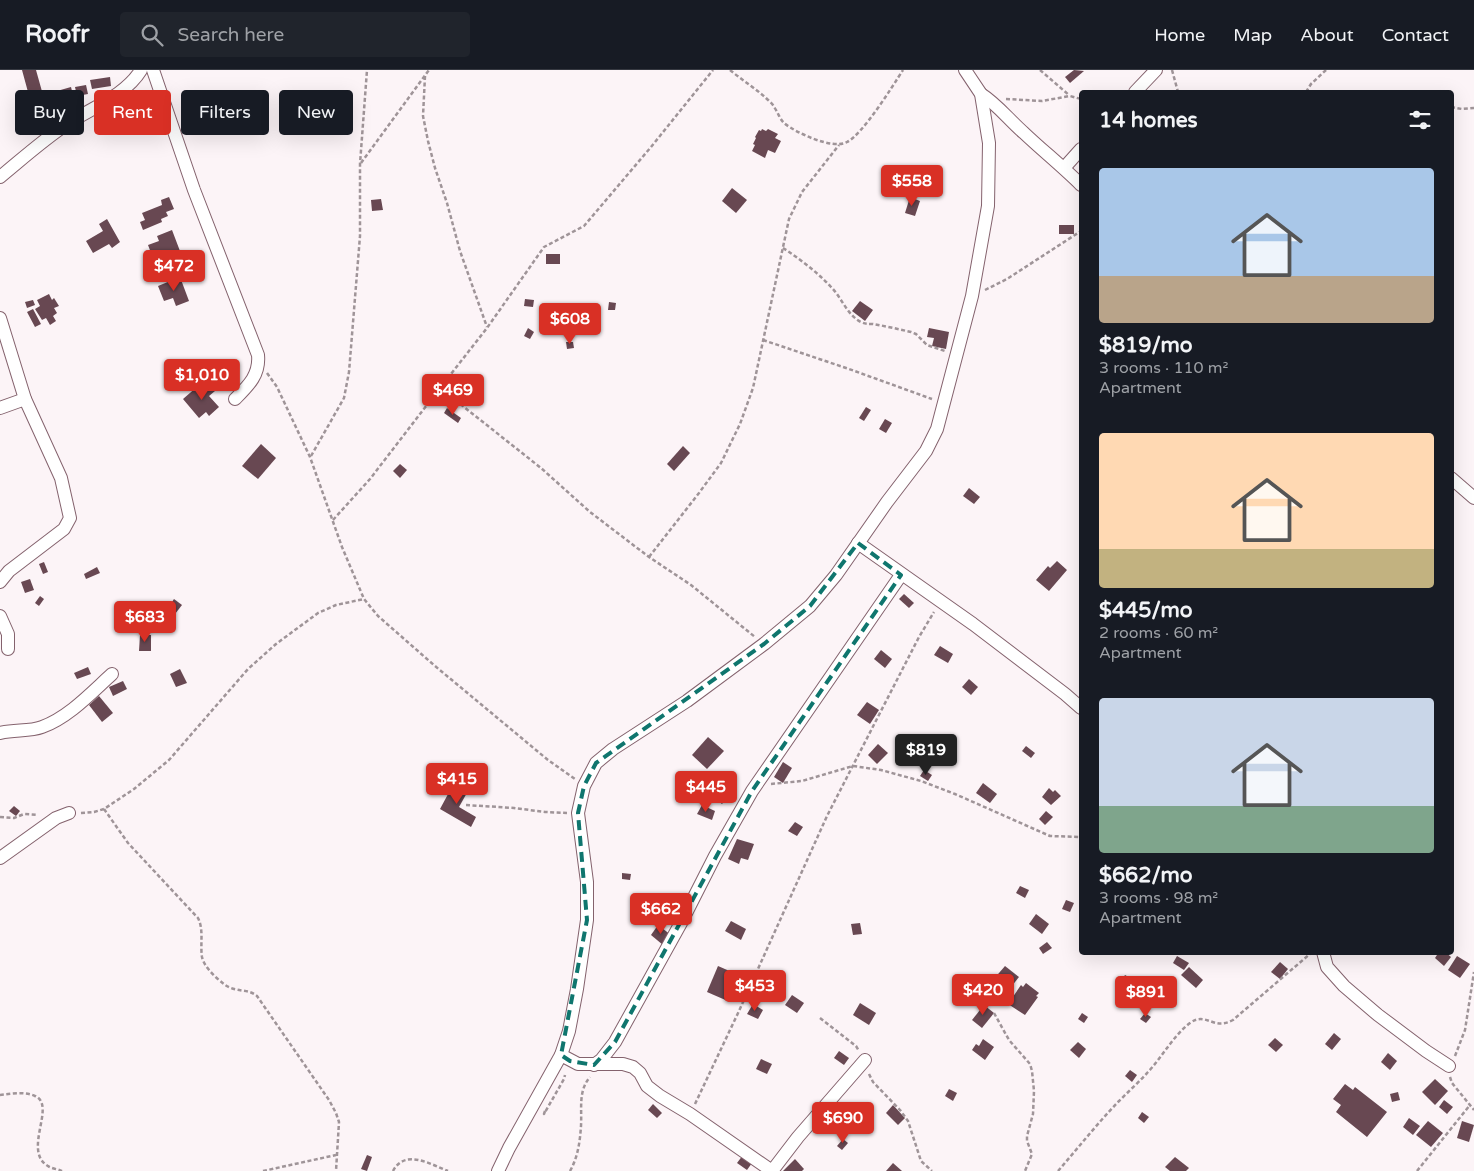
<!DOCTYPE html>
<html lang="en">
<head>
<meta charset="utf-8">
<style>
	:root { --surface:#171b24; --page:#20242c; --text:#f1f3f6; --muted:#9ea1a6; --line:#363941; --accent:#d93025 }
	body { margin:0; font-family:"Varela Round",sans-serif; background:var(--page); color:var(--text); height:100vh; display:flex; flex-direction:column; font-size:19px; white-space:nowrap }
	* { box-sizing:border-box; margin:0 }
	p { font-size:16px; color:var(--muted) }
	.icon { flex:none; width:28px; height:28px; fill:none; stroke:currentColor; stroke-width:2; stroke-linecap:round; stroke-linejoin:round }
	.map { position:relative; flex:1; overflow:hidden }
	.drawer { position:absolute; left:1079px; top:20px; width:375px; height:865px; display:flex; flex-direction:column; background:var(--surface); border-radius:5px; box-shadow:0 5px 20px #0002 }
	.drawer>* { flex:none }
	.hud { position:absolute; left:15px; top:20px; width:475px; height:45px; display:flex; gap:10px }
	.price { position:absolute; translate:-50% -42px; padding:0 11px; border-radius:5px; background:var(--accent); color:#fff; font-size:16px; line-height:32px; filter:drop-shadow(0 1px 2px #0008) }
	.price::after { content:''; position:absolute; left:50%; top:30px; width:15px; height:11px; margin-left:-8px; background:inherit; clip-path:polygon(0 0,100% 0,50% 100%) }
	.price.selected { background:#222; color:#fff }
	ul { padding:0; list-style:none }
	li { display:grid; align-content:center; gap:10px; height:265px; padding:0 20px }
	li span { display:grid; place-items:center; height:155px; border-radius:5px; color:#555 }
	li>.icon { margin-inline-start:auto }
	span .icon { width:90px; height:90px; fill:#fffc; stroke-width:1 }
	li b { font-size:21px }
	h2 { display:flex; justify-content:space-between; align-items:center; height:60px; padding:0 20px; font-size:21px }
	.pill { padding:0 18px; border-radius:5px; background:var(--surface); box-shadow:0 5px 20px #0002; font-size:18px; line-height:45px }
	.pill.selected { background:var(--accent); color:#fff }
	header { display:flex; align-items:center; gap:30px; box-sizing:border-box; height:70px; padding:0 25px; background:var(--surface); border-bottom:1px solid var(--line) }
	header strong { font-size:24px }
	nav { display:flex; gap:28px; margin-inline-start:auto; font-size:18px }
	.search { width:350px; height:45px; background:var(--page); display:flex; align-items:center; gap:12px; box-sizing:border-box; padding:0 18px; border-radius:5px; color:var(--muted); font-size:19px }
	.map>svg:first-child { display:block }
	.building { fill:#684852 }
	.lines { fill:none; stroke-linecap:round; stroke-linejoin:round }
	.street-casing { stroke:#84626d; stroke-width:14 }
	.path { stroke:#9f9498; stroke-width:2.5; stroke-dasharray:4 2.5; stroke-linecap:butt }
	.street { stroke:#fff; stroke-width:12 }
	.marked { fill:none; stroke:#0f766e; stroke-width:4; stroke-dasharray:10 6; stroke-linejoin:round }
</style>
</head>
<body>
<header>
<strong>Roofr</strong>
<div class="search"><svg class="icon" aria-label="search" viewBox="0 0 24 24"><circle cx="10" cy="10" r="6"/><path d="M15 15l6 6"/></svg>Search here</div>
<nav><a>Home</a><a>Map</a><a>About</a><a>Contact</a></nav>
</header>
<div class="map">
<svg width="1474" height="1101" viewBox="0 0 1474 1101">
	<rect width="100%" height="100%" fill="#fcf4f7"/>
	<g class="building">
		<polygon points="22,0 36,0 43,25 71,17 75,33 34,44"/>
		<polygon points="1074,0 1084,1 1070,13 1065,7"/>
		<polygon points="110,7 111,16 92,19 90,10"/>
		<polygon points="86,15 88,24 77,26 75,17"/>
		<polygon points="762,59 766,61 768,59 778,64 775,68 781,71 775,83 768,80 765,88 752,81 755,75 753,74 756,68 755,67 759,60 761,61"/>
		<polygon points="732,118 747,130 736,143 722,131"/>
		<polygon points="169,127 174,139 166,142 168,146 161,149 162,152 143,160 140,152 145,150 142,143 162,135 161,130"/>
		<polygon points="910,127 920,131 915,146 905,143"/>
		<polygon points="381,129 383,140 372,141 371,130"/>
		<polygon points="107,149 120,172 112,178 109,174 93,183 86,171 103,161 99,154"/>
		<rect x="1059" y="155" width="15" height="9"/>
		<polygon points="172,160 183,189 165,196 164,193 156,196 148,175 159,171 157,166"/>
		<rect x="546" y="184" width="14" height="10"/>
		<polygon points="180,207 189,231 176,236 173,228 164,231 158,216"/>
		<polygon points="49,224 52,230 54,228 59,236 54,238 57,243 53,246 56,251 50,255 46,248 42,250 35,239 40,236 37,230"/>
		<polygon points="525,229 534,230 533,237 524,236"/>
		<polygon points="33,230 35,235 27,238 25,232"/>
		<polygon points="860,231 873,240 865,251 852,241"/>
		<polygon points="609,232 616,233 615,240 608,240"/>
		<polygon points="33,239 41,254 35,257 27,242"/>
		<polygon points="528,258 534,262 530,269 524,266"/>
		<polygon points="929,258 949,262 946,279 932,276 934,268 927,267"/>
		<polygon points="566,272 573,272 574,278 567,279"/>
		<polygon points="209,314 215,321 209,326 219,337 209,346 206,342 199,348 183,329 198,316 202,320"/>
		<polygon points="866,337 871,340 864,351 859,348"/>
		<polygon points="447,338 461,348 458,353 444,343"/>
		<polygon points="885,349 892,353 886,363 879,359"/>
		<polygon points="261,374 276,388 258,409 242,396"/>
		<polygon points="683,376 690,383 674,401 667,394"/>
		<polygon points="400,394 407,400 400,408 393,401"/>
		<polygon points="969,418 980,427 974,434 963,426"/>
		<polygon points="1057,491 1067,500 1049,521 1036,510 1048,496 1050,498"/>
		<polygon points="44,492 48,502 43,504 39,494"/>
		<polygon points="97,497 100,503 86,509 84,504"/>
		<polygon points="30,509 34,520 25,523 21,512"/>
		<polygon points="904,524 914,533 909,538 899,529"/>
		<polygon points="40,526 44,529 39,536 35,533"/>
		<polygon points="174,529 182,535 175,544 168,538"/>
		<polygon points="140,565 151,565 151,581 139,581"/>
		<polygon points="940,576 953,584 948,593 934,585"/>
		<polygon points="881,580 892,589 885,598 874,589"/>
		<polygon points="88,597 91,604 77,609 74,603"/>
		<polygon points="180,599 187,613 176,617 170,604"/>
		<polygon points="969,609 978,617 971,625 962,617"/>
		<polygon points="123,611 127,619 113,626 109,617"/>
		<polygon points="99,626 113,643 102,652 89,635"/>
		<polygon points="867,632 879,640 870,654 857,645"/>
		<polygon points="708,667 724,681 707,699 692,685"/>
		<polygon points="878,674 888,683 877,694 868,685"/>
		<polygon points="1026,676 1035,683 1031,688 1022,681"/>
		<polygon points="783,692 792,698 783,713 774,707"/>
		<polygon points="924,700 932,705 928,711 920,706"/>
		<polygon points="454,713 468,721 459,737 476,747 471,757 440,739"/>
		<polygon points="983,713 997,724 990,733 976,723"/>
		<polygon points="715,718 726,729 722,734 710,724"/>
		<polygon points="1049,718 1053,722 1055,720 1061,726 1051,735 1042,727"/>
		<polygon points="702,735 715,741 712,750 697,744"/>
		<polygon points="14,736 20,741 16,746 9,741"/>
		<polygon points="1046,741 1053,747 1045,755 1039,749"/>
		<polygon points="795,752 803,757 797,766 788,761"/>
		<polygon points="737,769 754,774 748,790 741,788 739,794 728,789"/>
		<polygon points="622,803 631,804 630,810 622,809"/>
		<polygon points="1020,816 1029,820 1025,828 1016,823"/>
		<polygon points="1066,830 1074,833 1070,842 1062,839"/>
		<polygon points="1036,844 1049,854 1042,864 1029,854"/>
		<polygon points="731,851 746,859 741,870 725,861"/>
		<polygon points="860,853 862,864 853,865 851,854"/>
		<polygon points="658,855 671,865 663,875 651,865"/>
		<polygon points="1047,872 1052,878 1043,884 1039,878"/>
		<polygon points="1439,882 1445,882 1451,887 1444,896 1435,888"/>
		<polygon points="1177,886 1189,893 1184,900 1173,893"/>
		<polygon points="1457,886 1470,894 1460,908 1448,900"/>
		<polygon points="1280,892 1288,899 1280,909 1271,902"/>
		<polygon points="718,896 741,906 730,932 707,922"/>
		<polygon points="1005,896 1019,907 996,936 981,924"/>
		<polygon points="1189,897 1203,910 1196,918 1181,905"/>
		<polygon points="1125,905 1132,909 1127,918 1120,913"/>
		<polygon points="1026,913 1039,923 1036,926 1038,927 1025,945 1008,934 1021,915 1023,917"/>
		<polygon points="792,925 804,933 797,943 785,935"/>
		<polygon points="860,933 876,943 869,955 853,945"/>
		<polygon points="753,934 763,940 758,949 747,944"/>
		<polygon points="984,935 994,943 982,958 972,950"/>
		<polygon points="1082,943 1088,947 1084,953 1078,949"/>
		<polygon points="1145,943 1151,947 1146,953 1140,949"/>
		<polygon points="1334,963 1341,969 1332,980 1325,974"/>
		<polygon points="1275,968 1283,975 1276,982 1268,975"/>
		<polygon points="983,969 994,977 985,990 972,980 976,974 979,976"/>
		<polygon points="1078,972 1086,979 1079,988 1070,980"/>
		<polygon points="839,981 849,988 844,995 834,988"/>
		<polygon points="1388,983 1397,991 1390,1000 1381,992"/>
		<polygon points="761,989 772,994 767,1004 756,999"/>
		<polygon points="1130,1000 1137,1005 1132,1012 1125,1006"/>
		<polygon points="1435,1009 1448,1021 1435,1035 1422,1022"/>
		<polygon points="1345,1014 1353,1020 1355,1017 1387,1042 1367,1067 1336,1042 1341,1035 1333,1029"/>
		<polygon points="949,1019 957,1023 953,1031 945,1026"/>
		<polygon points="1398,1022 1400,1030 1392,1032 1390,1024"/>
		<polygon points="1444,1030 1453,1037 1447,1044 1439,1037"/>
		<polygon points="653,1034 662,1043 657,1048 648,1040"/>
		<polygon points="893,1035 905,1048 898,1055 886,1043"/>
		<polygon points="1142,1042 1149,1047 1144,1053 1138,1048"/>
		<polygon points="1409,1048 1420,1056 1413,1065 1403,1057"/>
		<polygon points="1428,1051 1443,1063 1431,1077 1416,1065"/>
		<polygon points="1462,1051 1474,1055 1469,1072 1457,1068"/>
		<polygon points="843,1069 848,1073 842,1080 837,1076"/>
		<polygon points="367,1085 372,1087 367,1101 361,1099"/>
		<polygon points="743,1085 752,1093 747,1100 737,1093"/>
		<polygon points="1175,1087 1189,1098 1186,1101 1170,1101 1165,1097"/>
		<polygon points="795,1089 804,1099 802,1101 783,1101"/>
		<polygon points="893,1093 902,1101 886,1101"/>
	</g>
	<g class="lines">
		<defs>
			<g id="street">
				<path d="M153,0L194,120L258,285C260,305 248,316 235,329"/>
				<polyline points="1135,22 1156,0"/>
				<path d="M981,24C997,34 1009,50 1024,63C1043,81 1063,97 1081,115"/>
				<polyline points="1064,98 1081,79"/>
				<path d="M0,107C22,89 43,70 67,54C91,38 125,26 141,0"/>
				<polyline points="0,248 25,329 61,408 70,448 64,459 9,501 0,512"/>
				<polyline points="0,338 25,329"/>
				<polyline points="1451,408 1474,428"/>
				<polyline points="858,473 973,554 1065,624 1081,638"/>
				<polyline points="0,546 8,564 8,579"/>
				<path d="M0,663C14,659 29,662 42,657C69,647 91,623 112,604"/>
				<polyline points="0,788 56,748 69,743"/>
				<polyline points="1323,882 1327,897 1344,916 1378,945 1426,981 1449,996"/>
				<polyline points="561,985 578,994 623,994 633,997 640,1003 647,1016 660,1026 690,1044 772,1101 798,1067 865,990"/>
				<polyline points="594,995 601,990 615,972 682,851 715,786 752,721 901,505"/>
				<polyline points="498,1101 509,1078 561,985 569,961 577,919 587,850 587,812 578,743 584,716 596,693 613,679 687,631 764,574 810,536 836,505 887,432 926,381 937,359 972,226 988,136 989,73 981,24 965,0"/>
			</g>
		</defs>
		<use href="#street" class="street-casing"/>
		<g class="path">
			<path d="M730,0C742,10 755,18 766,28C769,31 773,34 774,37C778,42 779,48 784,53C796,63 833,80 847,72C863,64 892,17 903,0"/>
			<polyline points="1040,0 1069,25"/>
			<polyline points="1172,0 1178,22"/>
			<polyline points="425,6 423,46 428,71 435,98 447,133 460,181 487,257"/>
			<polyline points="1306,22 1311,14 1326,0"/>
			<polyline points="1006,29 1042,31 1070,26 1081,29"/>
			<polyline points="1451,37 1462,39 1474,38"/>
			<polyline points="361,93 429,0"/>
			<path d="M783,178C800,189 817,202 831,217C842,228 847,245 861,252C865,254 868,254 873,254C885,256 898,259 911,262L916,264L927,275L945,281"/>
			<polyline points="985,220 1007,209 1081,161"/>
			<polyline points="763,270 849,299 932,329"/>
			<polyline points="267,303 277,317 310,387 342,477 364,529 378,546 435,596 548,690 575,709"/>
			<polyline points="440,318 541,398 590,442 649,487 691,515 755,567"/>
			<polyline points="311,386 344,328 349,302 360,166 360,94 367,0"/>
			<polyline points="333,450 370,409 440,318 487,258 544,177 584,156 651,77 713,0"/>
			<polyline points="649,487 699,423 721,393 740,354 753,318 789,149 802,122 839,75"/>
			<polyline points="771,714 802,711 853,696 881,700 921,711 955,724 1050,766 1081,767"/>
			<polyline points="466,735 514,738 545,742 567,743"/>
			<path d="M104,739L128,773L198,848C204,860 200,874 202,887C204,897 216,908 224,914C235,923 248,918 257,926L329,1030L336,1043L339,1052L336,1101"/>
			<polyline points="81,743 94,742 104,739 134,719 169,690 248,599 276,574 318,543 336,535 364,529"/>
			<polyline points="0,747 14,748 24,744 38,745"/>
			<polyline points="994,943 1009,970 1030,994 1032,1001 1034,1021 1033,1044 1027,1066 1027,1071 1032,1084 1025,1101"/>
			<polyline points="820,948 856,976 859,981"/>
			<polyline points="1455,986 1465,960 1474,902"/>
			<polyline points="869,1004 873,1012 900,1040 908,1051 921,1091 932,1101"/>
			<polyline points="1450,1007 1452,1013 1474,1040"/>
			<path d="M0,1025C11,1024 24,1021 35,1026C57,1035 22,1081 48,1096C52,1099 58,1099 62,1101"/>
			<polyline points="695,1034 739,941 827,746 919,567 934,542"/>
			<polyline points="545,1041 544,1044 564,1009 565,1005"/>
			<polyline points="263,1101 336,1085"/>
			<path d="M393,1101C405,1078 432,1095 448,1101"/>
			<path d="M570,1101C578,1087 580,1071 581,1056C582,1038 578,1021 590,1007"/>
			<path d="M1058,1101C1078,1078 1097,1054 1118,1032C1128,1022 1139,1012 1148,1002C1163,986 1173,966 1190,953C1206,941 1213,961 1233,950L1311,883"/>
			<polyline points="1417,1101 1470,1035"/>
		</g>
		<use href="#street" class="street"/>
	</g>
	<path class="marked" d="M858,473L901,505L752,721L615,972L594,995L570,991L561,985L587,850L578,743L584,716L596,693L764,574L810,536Z"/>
</svg>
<b class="price" style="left:912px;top:137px">$558</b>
<b class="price" style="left:174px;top:222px">$472</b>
<b class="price" style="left:570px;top:275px">$608</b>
<b class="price" style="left:202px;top:331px">$1,010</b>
<b class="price" style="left:453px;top:346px">$469</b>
<b class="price" style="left:145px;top:573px">$683</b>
<b class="price selected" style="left:926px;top:706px">$819</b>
<b class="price" style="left:457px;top:735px">$415</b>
<b class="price" style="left:706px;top:743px">$445</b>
<b class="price" style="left:661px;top:865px">$662</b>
<b class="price" style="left:755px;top:942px">$453</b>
<b class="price" style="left:983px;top:946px">$420</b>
<b class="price" style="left:1146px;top:948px">$891</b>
<b class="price" style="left:843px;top:1074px">$690</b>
<div class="hud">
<a class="pill">Buy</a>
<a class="pill selected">Rent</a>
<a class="pill">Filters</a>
<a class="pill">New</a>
</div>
<section class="drawer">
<h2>14 homes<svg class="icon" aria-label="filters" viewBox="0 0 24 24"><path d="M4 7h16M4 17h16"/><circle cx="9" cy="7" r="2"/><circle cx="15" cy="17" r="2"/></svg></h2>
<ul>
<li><span style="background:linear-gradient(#a9c7e8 70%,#b9a48a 0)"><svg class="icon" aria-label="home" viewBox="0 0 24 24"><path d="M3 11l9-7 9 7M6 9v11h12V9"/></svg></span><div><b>$819/mo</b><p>3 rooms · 110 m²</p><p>Apartment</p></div></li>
<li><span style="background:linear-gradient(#ffd9b3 75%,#c2b280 0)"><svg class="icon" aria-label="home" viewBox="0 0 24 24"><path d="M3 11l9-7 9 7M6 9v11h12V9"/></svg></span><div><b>$445/mo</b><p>2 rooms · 60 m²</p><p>Apartment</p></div></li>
<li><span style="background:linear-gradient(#c9d6e8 70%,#7fa58c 0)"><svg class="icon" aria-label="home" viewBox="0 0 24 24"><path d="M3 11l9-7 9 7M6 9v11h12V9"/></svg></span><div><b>$662/mo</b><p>3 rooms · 98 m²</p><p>Apartment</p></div></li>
</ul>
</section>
</div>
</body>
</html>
